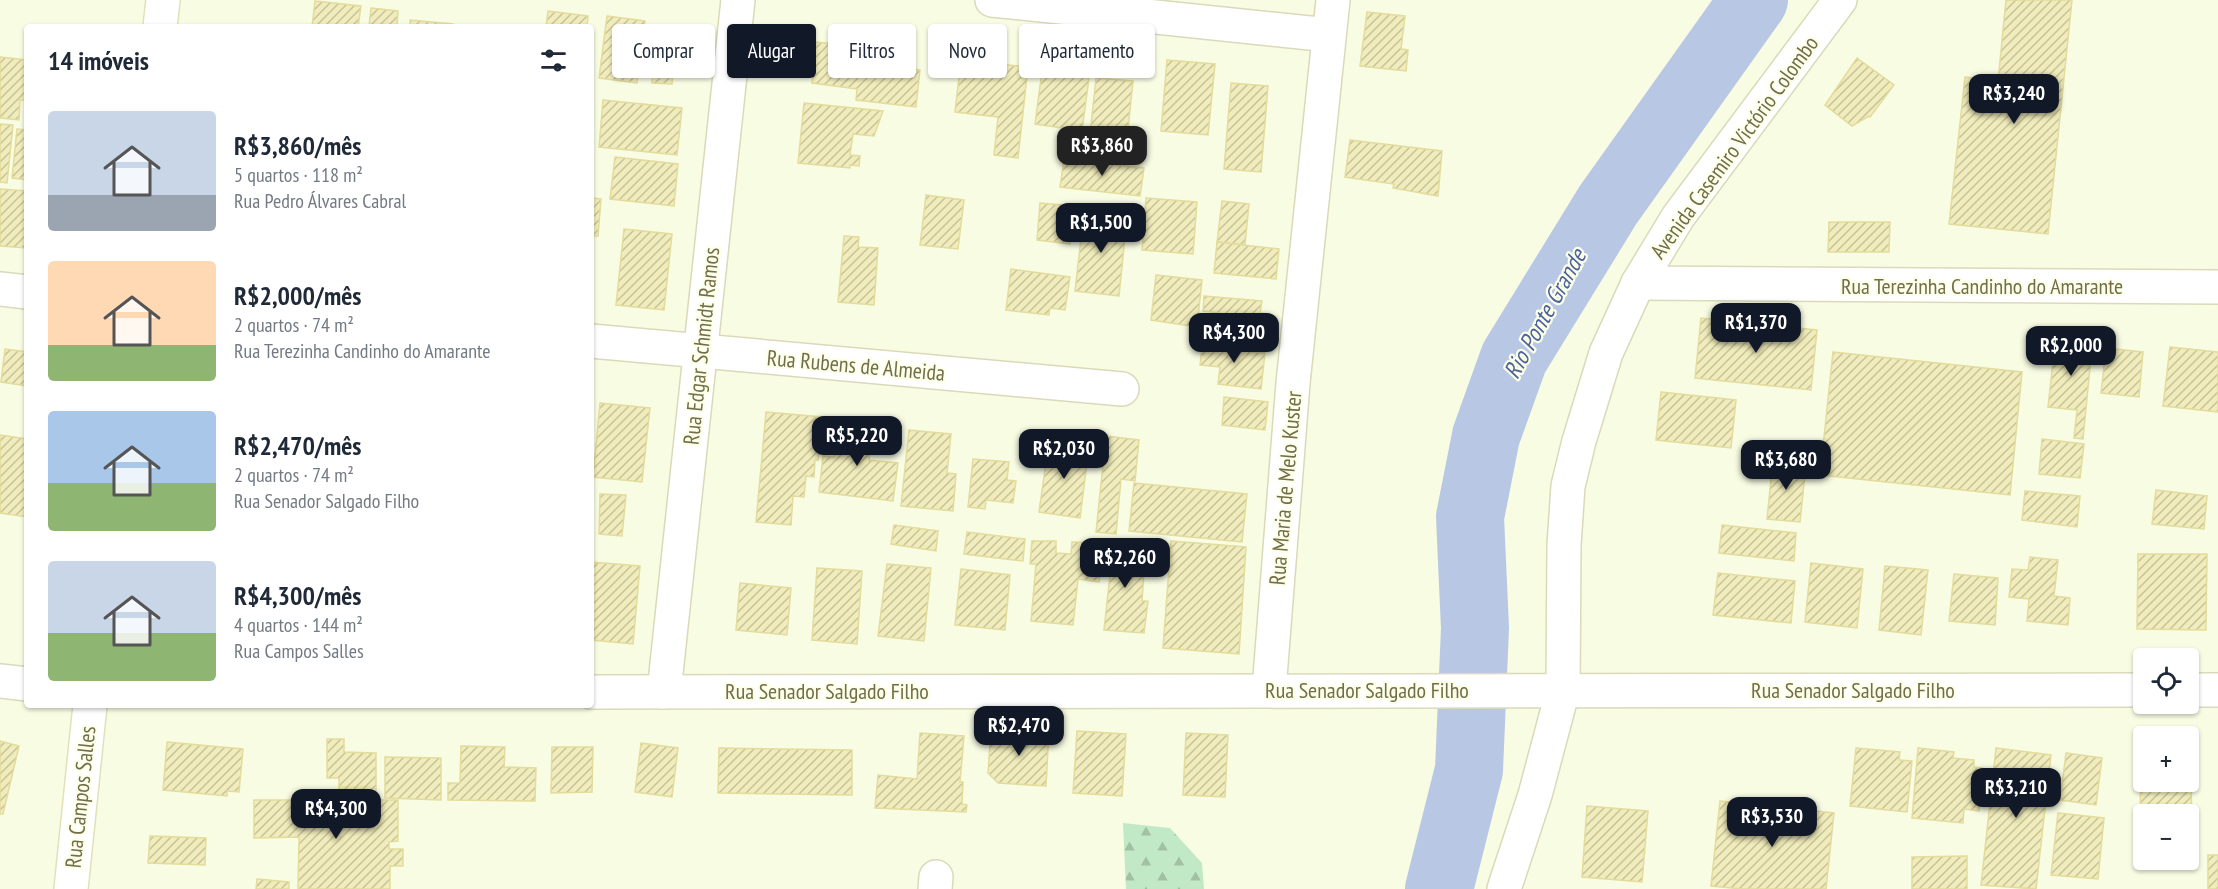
<!DOCTYPE html>
<html lang="pt">
<head>
<meta charset="utf-8">
<style>
	:root { --surface:#fff; --page:#f6f6f7; --text:#1f2937; --muted:#747a83; --accent:#111827 }
	body { margin:0; font-family:"PT Sans Narrow",sans-serif; background:var(--page); color:var(--text); height:100vh; display:flex; flex-direction:column; font-size:22px; white-space:nowrap }
	* { box-sizing:border-box; margin:0 }
	p { font-size:20px; color:var(--muted) }
	.icon { flex:none; width:33px; height:33px; fill:none; stroke:currentColor; stroke-width:2; stroke-linecap:round; stroke-linejoin:round }
	.map { position:relative; flex:1; overflow:hidden }
	.sheet { position:absolute; left:24px; top:24px; width:570px; height:684px; display:flex; flex-direction:column; background:var(--surface); border-radius:6px; box-shadow:0 2px 4px #0004 }
	.sheet>* { flex:none }
	.hud { position:absolute; left:612px; top:24px; width:570px; height:54px; display:flex; gap:12px }
	.buttons { position:absolute; left:2133px; top:648px; display:grid; gap:12px }
	.buttons a { display:grid; place-items:center; width:66px; height:66px; border-radius:6px; background:var(--surface); box-shadow:0 2px 4px #0004; font-size:30px }
	.price { position:absolute; translate:-50% -51px; padding:0 14px; border-radius:12px; background:var(--accent); color:#fff; font-size:20px; line-height:39px; filter:drop-shadow(0 2px 3px #0008) }
	.price::after { content:''; position:absolute; left:50%; top:36px; width:18px; height:14px; margin-left:-9px; background:inherit; clip-path:polygon(0 0,100% 0,50% 100%) }
	.price.selected { background:#222; color:#fff }
	ul { padding:0; list-style:none }
	li { display:flex; align-items:center; gap:18px; height:150px; padding:0 24px }
	li span { display:grid; place-items:center; flex:none; width:168px; height:120px; border-radius:6px; color:#555 }
	li>.icon { margin-inline-start:auto }
	span .icon { width:72px; height:72px; fill:#fffc; stroke-width:1 }
	li b { font-size:26px }
	h2 { display:flex; justify-content:space-between; align-items:center; height:72px; padding:0 24px; font-size:26px }
	.tag { padding:0 21px; border-radius:6px; background:var(--surface); box-shadow:0 2px 4px #0004; font-size:21px; line-height:54px }
	.tag.selected { background:var(--accent); color:#fff }
	.map>svg:first-child { display:block }
	.forest { fill:url(#forest-firs) }
	.lines { fill:none; stroke-linecap:round; stroke-linejoin:round }
	.river { stroke:#b8c7e4; stroke-width:68 }
	.building { fill:url(#building-hatch); stroke:#e3dc9c; stroke-width:1.5 }
	.street-casing { stroke:#dadaba; stroke-width:36 }
	.secondary-casing { stroke:#e1e1ba; stroke-width:36 }
	.street { stroke:#fff; stroke-width:33 }
	.secondary { stroke:#fff; stroke-width:33 }
	.labels { text-anchor:middle; stroke-width:4.5; stroke-linejoin:round; paint-order:stroke }
	.street-label { font-size:22px; fill:#736e49; stroke:#fcffe9 }
	.water-label { font-size:24px; font-style:italic; fill:#4d659b; stroke:#fcffe9 }
</style>
</head>
<body>
<div class="map">
<svg width="2218" height="889" viewBox="0 0 2218 889">
	<defs>
		<pattern id="forest-firs" width="22" height="20" patternUnits="userSpaceOnUse" patternTransform="scale(1.5)"><rect width="22" height="20" fill="#c2e9c6"/><path d="M5 1l3.5 6h-7zM16 11l3.5 6h-7z" fill="#a2c1a3"/></pattern>
		<pattern id="building-hatch" width="6" height="6" patternUnits="userSpaceOnUse" patternTransform="scale(1.5)"><rect width="6" height="6" fill="#f0ecbb"/><path d="M-1 1l2-2M0 6l6-6M5 7l2-2" fill="none" stroke="#c7c39a"/></pattern>
	</defs>
	<rect width="100%" height="100%" fill="#f8fce3"/>
	<polygon class="forest" points="1123,823 1170,828 1202,863 1204,889 1126,889"/>
	<g class="lines">
		<polyline class="river" points="1439,889 1469,770 1475,628 1470,517 1486,436 1514,358 1608,205 1754,0"/>
	</g>
	<g class="building">
		<polygon points="2006,0 2072,0 2048,234 1949,224 1965,77 1998,81"/>
		<polygon points="315,1 361,6 358,27 312,27"/>
		<polygon points="371,8 398,11 397,27 369,27"/>
		<polygon points="548,11 588,16 587,27 546,27"/>
		<polygon points="1367,12 1405,16 1401,49 1408,50 1406,71 1360,66"/>
		<polygon points="607,16 645,21 637,83 599,78"/>
		<polygon points="410,20 453,24 453,27 410,27"/>
		<polygon points="656,26 687,28 684,72 673,72 672,84 652,83"/>
		<polygon points="816,42 883,49 881,66 920,70 916,107 856,100 857,89 812,83"/>
		<polygon points="979,53 1000,56 1000,64 1028,67 1018,158 994,155 998,117 955,112 961,60 978,62"/>
		<polygon points="0,57 27,60 27,100 20,100 19,120 0,118"/>
		<polygon points="1857,58 1894,85 1870,117 1869,116 1852,126 1825,105"/>
		<polygon points="1167,60 1215,64 1208,135 1161,131"/>
		<polygon points="1042,71 1089,78 1082,131 1035,124"/>
		<polygon points="1096,78 1133,81 1125,158 1116,157 1116,165 1087,162"/>
		<polygon points="1231,83 1268,86 1261,172 1224,169"/>
		<polygon points="603,100 682,108 677,155 599,147"/>
		<polygon points="804,103 883,111 874,136 853,134 850,155 860,156 859,166 850,165 850,168 798,163"/>
		<polygon points="0,124 13,125 7,183 0,182"/>
		<polygon points="17,129 27,130 27,180 12,178"/>
		<polygon points="1350,140 1442,151 1438,196 1393,188 1394,184 1345,177"/>
		<polygon points="615,157 678,164 674,206 610,199"/>
		<polygon points="1064,159 1144,168 1140,196 1060,187"/>
		<polygon points="0,189 27,191 27,248 0,246"/>
		<polygon points="926,195 964,200 958,249 920,245"/>
		<polygon points="591,198 601,199 598,236 591,236"/>
		<polygon points="1146,198 1197,202 1193,254 1142,250"/>
		<polygon points="1222,201 1249,204 1245,245 1217,242"/>
		<polygon points="1040,203 1074,206 1070,244 1037,240"/>
		<polygon points="1084,212 1127,217 1119,296 1075,291"/>
		<polygon points="1829,222 1890,222 1889,252 1828,252"/>
		<polygon points="624,229 672,234 664,310 616,305"/>
		<polygon points="844,236 859,237 858,247 878,248 874,305 838,302"/>
		<polygon points="1217,242 1279,249 1276,279 1214,273"/>
		<polygon points="1011,269 1070,277 1065,310 1050,308 1049,315 1006,310"/>
		<polygon points="1156,275 1202,280 1197,327 1151,320"/>
		<polygon points="1204,296 1262,301 1260,313 1269,314 1267,340 1217,335 1219,313 1203,311"/>
		<polygon points="1701,318 1817,330 1811,390 1695,378"/>
		<polygon points="2056,334 2093,338 2083,439 2074,438 2077,410 2048,407"/>
		<polygon points="1203,340 1236,343 1235,350 1265,353 1261,389 1218,384 1220,367 1200,365"/>
		<polygon points="2170,347 2218,352 2218,412 2163,406"/>
		<polygon points="2106,348 2143,352 2139,397 2101,393"/>
		<polygon points="5,349 27,352 27,386 1,382"/>
		<polygon points="1833,352 2022,372 2010,495 1820,475"/>
		<polygon points="1661,392 1736,400 1731,448 1656,440"/>
		<polygon points="1224,397 1268,402 1265,430 1222,425"/>
		<polygon points="600,403 650,408 642,482 593,477"/>
		<polygon points="766,412 823,417 818,460 815,460 814,477 806,476 804,497 793,496 791,525 756,522"/>
		<polygon points="838,424 873,427 869,460 898,463 893,501 819,492 823,456 834,457"/>
		<polygon points="909,430 951,434 947,473 956,474 953,511 901,506"/>
		<polygon points="0,435 27,439 27,517 0,513"/>
		<polygon points="1106,436 1139,440 1135,481 1121,479 1116,534 1096,532"/>
		<polygon points="2042,439 2084,444 2080,478 2039,474"/>
		<polygon points="1049,441 1089,447 1080,518 1039,512"/>
		<polygon points="973,459 1009,462 1007,480 1016,481 1013,503 986,500 985,509 968,507"/>
		<polygon points="1773,460 1806,464 1800,522 1767,519"/>
		<polygon points="1134,483 1247,494 1242,542 1129,531"/>
		<polygon points="2156,490 2207,496 2204,529 2152,524"/>
		<polygon points="2025,491 2080,496 2077,527 2022,520"/>
		<polygon points="600,494 626,495 622,536 599,534"/>
		<polygon points="894,525 938,531 936,551 891,544"/>
		<polygon points="1722,525 1796,533 1794,561 1719,553"/>
		<polygon points="967,532 1025,539 1023,561 964,554"/>
		<polygon points="1032,541 1056,541 1056,553 1071,554 1072,542 1103,543 1099,582 1078,579 1073,625 1031,621 1036,564 1030,564"/>
		<polygon points="1171,541 1246,547 1239,654 1163,648"/>
		<polygon points="1107,542 1139,544 1138,557 1145,558 1142,601 1148,601 1144,633 1104,630 1111,565 1104,565"/>
		<polygon points="2138,554 2207,554 2206,630 2137,629"/>
		<polygon points="2030,557 2058,560 2054,596 2070,598 2068,625 2027,621 2029,599 2009,597 2012,569 2028,570"/>
		<polygon points="591,562 640,566 633,644 591,640"/>
		<polygon points="1811,563 1863,569 1857,628 1805,622"/>
		<polygon points="887,564 931,568 924,641 878,636"/>
		<polygon points="1885,566 1928,570 1921,635 1879,630"/>
		<polygon points="817,568 862,571 857,644 812,640"/>
		<polygon points="961,569 1010,575 1005,630 955,625"/>
		<polygon points="1718,573 1795,581 1791,623 1713,615"/>
		<polygon points="1954,574 1998,578 1995,625 1949,621"/>
		<polygon points="740,583 791,588 787,635 736,630"/>
		<polygon points="991,728 1049,731 1046,786 998,783 988,773"/>
		<polygon points="1077,731 1126,734 1122,796 1073,793"/>
		<polygon points="920,733 964,736 960,782 963,782 962,804 967,805 966,812 875,808 878,775 917,779"/>
		<polygon points="1186,733 1228,735 1225,797 1183,795"/>
		<polygon points="327,739 344,739 344,752 376,753 376,795 339,795 339,778 327,778"/>
		<polygon points="0,741 19,746 3,814 0,814"/>
		<polygon points="167,742 243,749 239,792 227,791 227,796 163,790"/>
		<polygon points="641,743 678,748 672,797 635,792"/>
		<polygon points="461,746 505,747 504,767 536,768 535,801 448,800 448,783 460,783"/>
		<polygon points="552,747 593,747 592,792 551,793"/>
		<polygon points="719,748 852,750 852,795 718,793"/>
		<polygon points="1856,748 1900,752 1899,760 1912,761 1907,812 1850,806"/>
		<polygon points="1918,748 1954,752 1953,758 1974,760 1974,767 1982,768 1979,811 1964,809 1963,823 1912,818"/>
		<polygon points="1996,748 2051,755 2036,889 1981,885"/>
		<polygon points="2066,753 2102,758 2096,805 2060,800"/>
		<polygon points="385,757 441,758 441,800 385,798"/>
		<polygon points="2188,771 2191,771 2192,841 2188,841 2188,814 2144,814 2144,860 2172,861 2141,861 2140,772 2144,772 2144,782 2188,782"/>
		<polygon points="254,800 398,800 398,841 389,842 389,849 403,849 403,866 390,866 390,889 298,889 299,837 254,838"/>
		<polygon points="1720,801 1834,813 1826,889 1742,889 1711,886"/>
		<polygon points="1587,806 1648,811 1642,882 1582,877"/>
		<polygon points="2058,813 2104,818 2098,879 2051,875"/>
		<polygon points="150,836 206,838 205,865 148,863"/>
		<rect x="2208" y="855" width="10" height="34"/>
		<polygon points="1967,856 1967,889 1912,889 1912,857"/>
		<polygon points="257,879 289,882 289,889 256,889"/>
	</g>
	<g class="lines">
		<defs>
			<g id="street">
				<polyline points="992,0 1329,35"/>
				<polyline points="1638,283 2218,287"/>
				<polyline points="0,289 27,292"/>
				<polyline points="591,341 1122,389"/>
				<polyline points="0,681 27,684"/>
				<polyline points="1269,690 1293,383 1333,0"/>
				<polyline points="2188,690 2218,690"/>
				<polyline points="591,692 2144,690"/>
				<polyline points="664,692 738,0"/>
				<polyline points="935,889 936,877"/>
				<polyline points="1504,889 1535,795 1563,690 1564,545 1568,486 1579,441 1606,353 1638,283 1678,217 1840,0"/>
			</g>
			<g id="secondary">
				<polyline points="160,27 163,0"/>
				<polyline points="71,889 90,705"/>
			</g>
		</defs>
		<use href="#street" class="street-casing"/>
		<use href="#secondary" class="secondary-casing"/>
		<use href="#street" class="street"/>
		<use href="#secondary" class="secondary"/>
	</g>
	<g class="labels">
		<g class="street-label">
			<text transform="translate(1734 147) rotate(-54)" y="8">Avenida Casemiro Victório Colombo</text>
			<text x="1982" y="294">Rua Terezinha Candinho do Amarante</text>
			<text transform="translate(701 346) rotate(-84)" y="8">Rua Edgar Schmidt Ramos</text>
			<text transform="translate(856 365) rotate(5)" y="8">Rua Rubens de Almeida</text>
			<text transform="translate(1285 488) rotate(-85)" y="8">Rua Maria de Melo Kuster</text>
			<text x="1367" y="698">Rua Senador Salgado Filho</text>
			<text x="1853" y="698">Rua Senador Salgado Filho</text>
			<text x="827" y="699">Rua Senador Salgado Filho</text>
			<text transform="translate(80 797) rotate(-84)" y="8">Rua Campos Salles</text>
		</g>
		<g class="water-label">
			<text transform="translate(1545 314) rotate(-61)" y="8">Rio Ponte Grande</text>
		</g>
	</g>
</svg>
<div class="buttons">
<a><svg class="icon" aria-label="locate" viewBox="0 0 24 24"><circle cx="12" cy="12" r="6"/><path d="M12 2v4M12 18v4M2 12h4M18 12h4"/></svg></a>
<a>+</a>
<a>−</a>
</div>
<b class="price" style="left:2014px;top:125px">R$3,240</b>
<b class="price selected" style="left:1102px;top:177px">R$3,860</b>
<b class="price" style="left:1101px;top:254px">R$1,500</b>
<b class="price" style="left:1756px;top:354px">R$1,370</b>
<b class="price" style="left:1234px;top:364px">R$4,300</b>
<b class="price" style="left:2071px;top:377px">R$2,000</b>
<b class="price" style="left:857px;top:467px">R$5,220</b>
<b class="price" style="left:1064px;top:480px">R$2,030</b>
<b class="price" style="left:1786px;top:491px">R$3,680</b>
<b class="price" style="left:1125px;top:589px">R$2,260</b>
<b class="price" style="left:1019px;top:757px">R$2,470</b>
<b class="price" style="left:2016px;top:819px">R$3,210</b>
<b class="price" style="left:336px;top:840px">R$4,300</b>
<b class="price" style="left:1772px;top:848px">R$3,530</b>
<div class="hud">
<a class="tag">Comprar</a>
<a class="tag selected">Alugar</a>
<a class="tag">Filtros</a>
<a class="tag">Novo</a>
<a class="tag">Apartamento</a>
</div>
<section class="sheet">
<h2>14 imóveis<svg class="icon" aria-label="filters" viewBox="0 0 24 24"><path d="M4 7h16M4 17h16"/><circle cx="9" cy="7" r="2"/><circle cx="15" cy="17" r="2"/></svg></h2>
<ul>
<li><span style="background:linear-gradient(#c9d6e8 70%,#9aa5b1 0)"><svg class="icon" aria-label="home" viewBox="0 0 24 24"><path d="M3 11l9-7 9 7M6 9v11h12V9"/></svg></span><div><b>R$3,860/mês</b><p>5 quartos · 118 m²</p><p>Rua Pedro Álvares Cabral</p></div></li>
<li><span style="background:linear-gradient(#ffd9b3 70%,#8fb573 0)"><svg class="icon" aria-label="home" viewBox="0 0 24 24"><path d="M3 11l9-7 9 7M6 9v11h12V9"/></svg></span><div><b>R$2,000/mês</b><p>2 quartos · 74 m²</p><p>Rua Terezinha Candinho do Amarante</p></div></li>
<li><span style="background:linear-gradient(#a9c7e8 60%,#8fb573 0)"><svg class="icon" aria-label="home" viewBox="0 0 24 24"><path d="M3 11l9-7 9 7M6 9v11h12V9"/></svg></span><div><b>R$2,470/mês</b><p>2 quartos · 74 m²</p><p>Rua Senador Salgado Filho</p></div></li>
<li><span style="background:linear-gradient(#c9d6e8 60%,#8fb573 0)"><svg class="icon" aria-label="home" viewBox="0 0 24 24"><path d="M3 11l9-7 9 7M6 9v11h12V9"/></svg></span><div><b>R$4,300/mês</b><p>4 quartos · 144 m²</p><p>Rua Campos Salles</p></div></li>
</ul>
</section>
</div>
</body>
</html>
